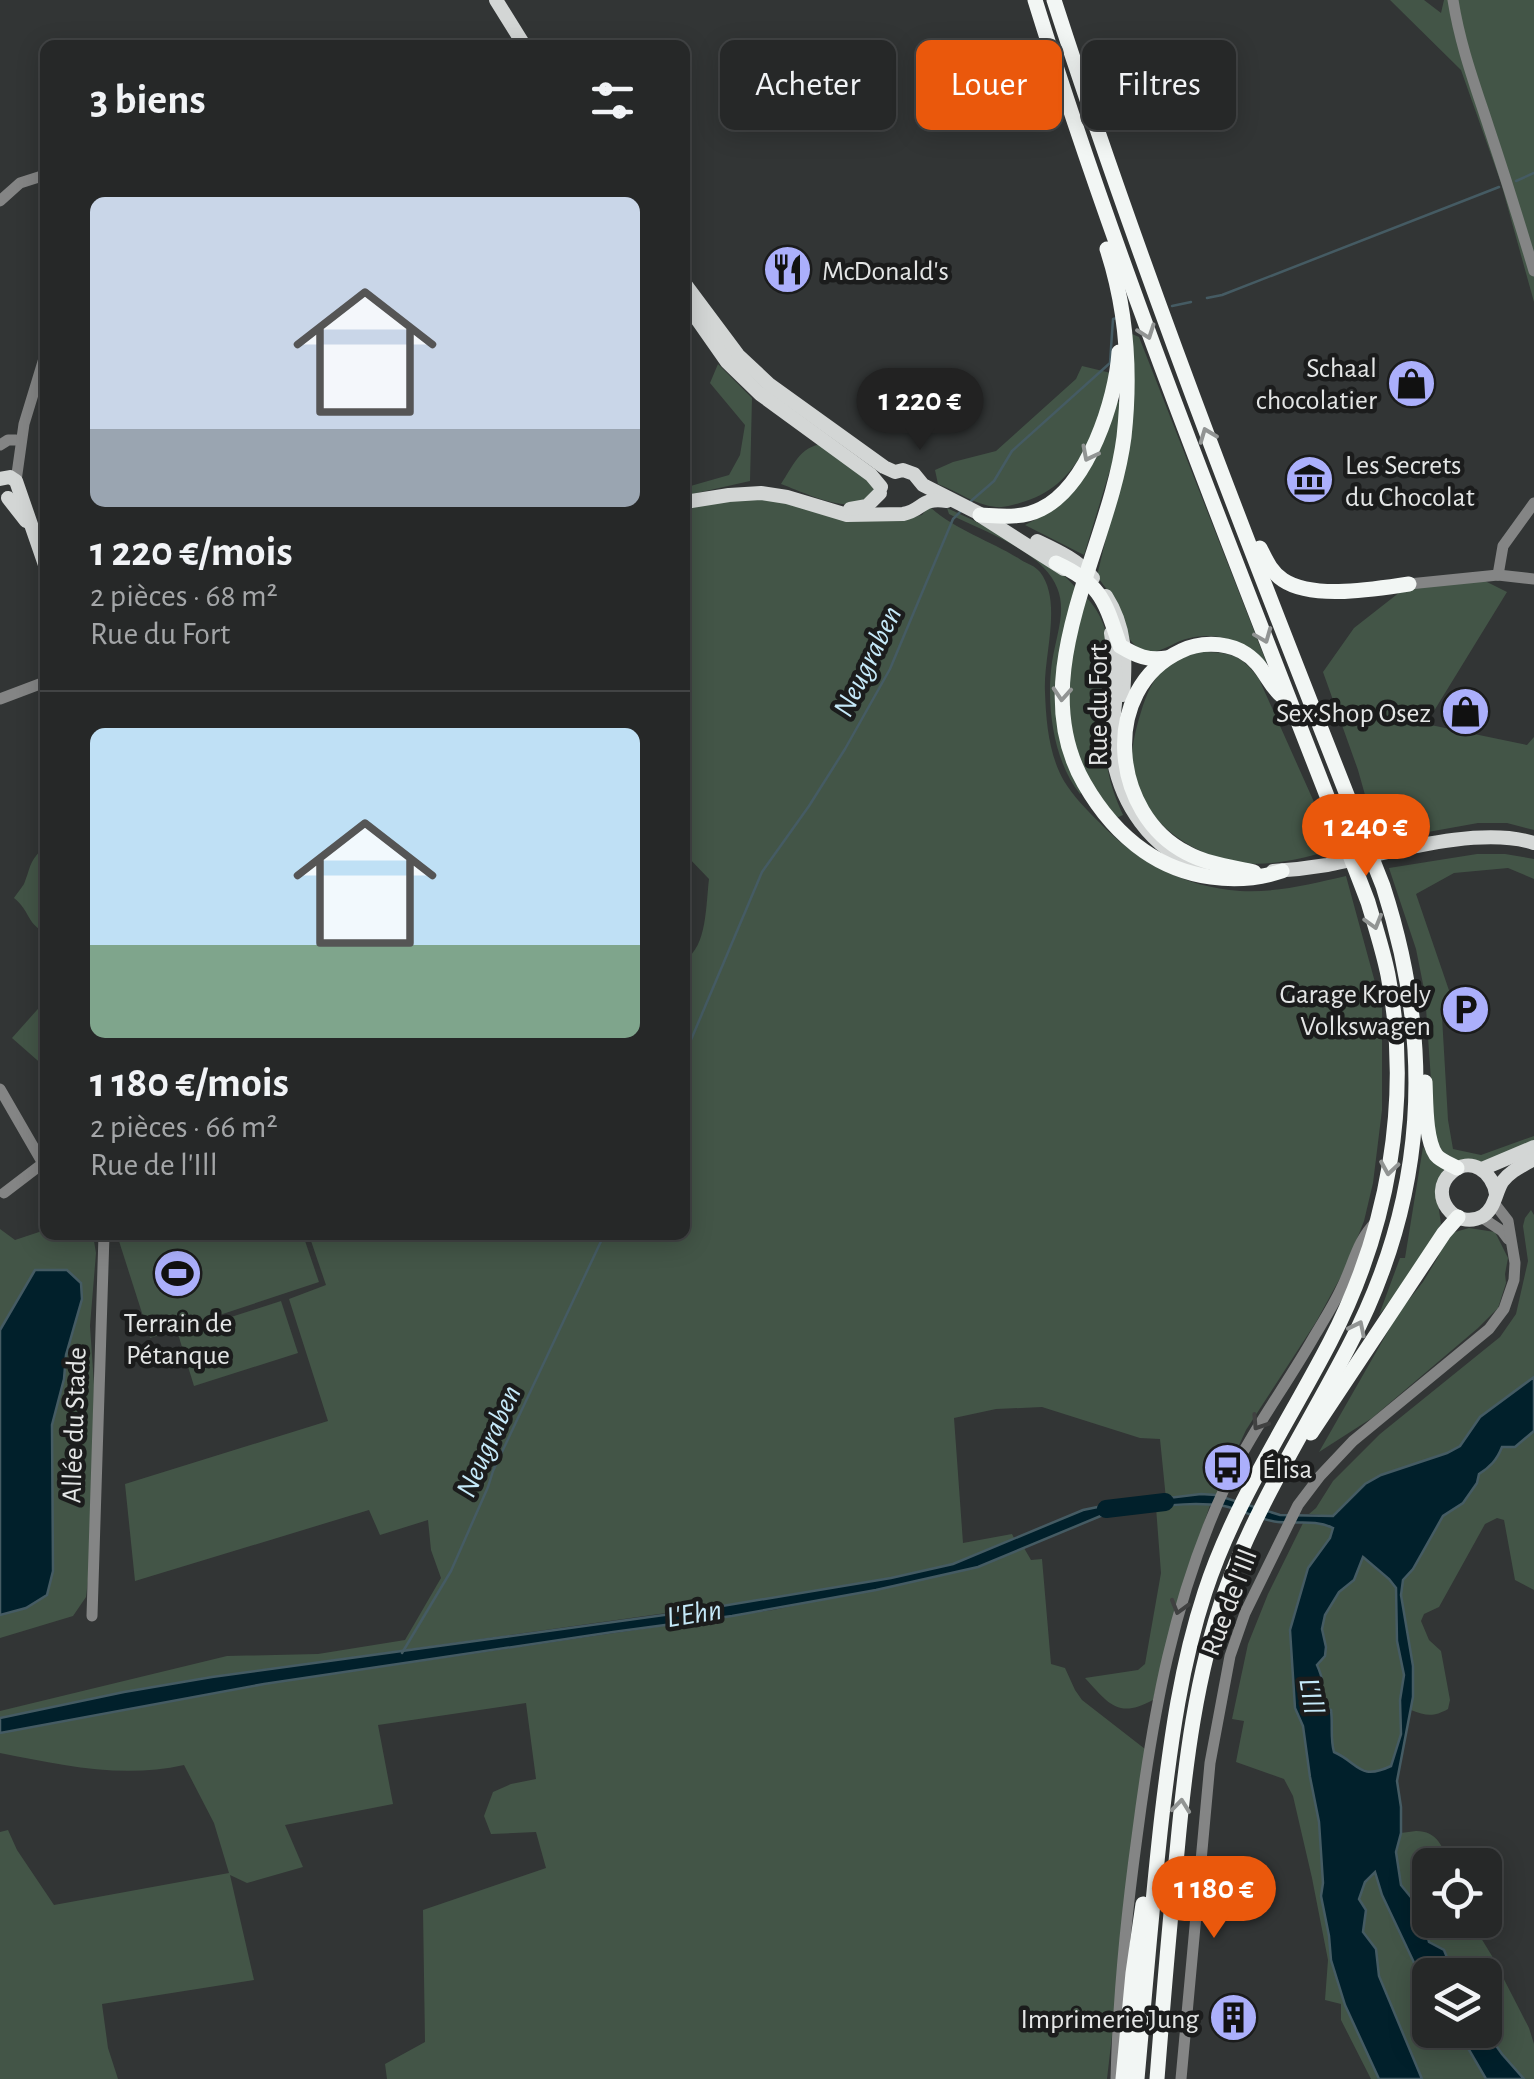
<!DOCTYPE html>
<html lang="fr">
<head>
<meta charset="utf-8">
<style>
	:root { --surface:#262828; --page:#2e3030; --text:#f1f3f6; --muted:#a4a6a8; --line:#424445; --accent:#ea580c }
	body { margin:0; font-family:"Alegreya Sans",sans-serif; background:var(--page); color:var(--text); height:100vh; display:flex; flex-direction:column; font-size:38px; white-space:nowrap }
	* { box-sizing:border-box; margin:0 }
	p { font-size:32px; color:var(--muted) }
	.icon { flex:none; width:55px; height:55px; fill:none; stroke:currentColor; stroke-width:2; stroke-linecap:round; stroke-linejoin:round }
	.map { position:relative; flex:1; overflow:hidden }
	.sheet { position:absolute; left:40px; top:40px; width:650px; height:1200px; display:flex; flex-direction:column; background:var(--surface); border-radius:15px; box-shadow:0 5px 25px #0003,0 0 0 2px var(--line) }
	.sheet>* { flex:none }
	.guide { position:absolute; left:720px; top:40px; width:662px; height:90px; display:flex; gap:20px }
	.fabs { position:absolute; left:1412px; top:1848px; display:grid; gap:20px }
	.fabs a { display:grid; place-items:center; width:90px; height:90px; border-radius:15px; background:var(--surface); box-shadow:0 5px 25px #0003,0 0 0 2px var(--line); font-size:50px }
	.price { position:absolute; translate:-50% -85px; padding:0 22px; border-radius:35px; background:var(--accent); color:#fff; font-size:32px; line-height:65px; filter:drop-shadow(0 2px 5px #0008) }
	.price::after { content:''; position:absolute; left:50%; top:60px; width:30px; height:22px; margin-left:-15px; background:inherit; clip-path:polygon(0 0,100% 0,50% 100%) }
	.price.current { background:#222; color:#fff }
	ul { padding:0; list-style:none }
	li { display:grid; align-content:center; gap:20px; height:530px; padding:0 50px }
	li+li { border-top:2px solid var(--line) }
	li span { display:grid; place-items:center; height:310px; border-radius:15px; color:#555 }
	li>.icon { margin-inline-start:auto }
	span .icon { width:180px; height:180px; fill:#fffc; stroke-width:1 }
	li b { font-size:42px }
	h2 { display:flex; justify-content:space-between; align-items:center; height:120px; padding:0 50px; font-size:42px }
	.pill { padding:0 35px; border-radius:15px; background:var(--surface); box-shadow:0 5px 25px #0003,0 0 0 2px var(--line); font-size:35px; line-height:90px }
	.pill.current { background:var(--accent); color:#fff }
	.map>svg:first-child { display:block }
	.green { fill:#435547 }
	.water { fill:#01202b; stroke:#455b63; stroke-width:2.5; fill-rule:evenodd }
	.lines { fill:none; stroke-linecap:round; stroke-linejoin:round }
	.stream { stroke:#455b63; stroke-width:2.5 }
	.river { stroke:#01202b; stroke-width:18 }
	.minor { stroke:#848585; stroke-width:11 }
	.major { stroke:#d3d6d5; stroke-width:14 }
	.highway { stroke:#f2f6f4; stroke-width:15 }
	.oneway { stroke:#919493 }
	.oneway2 { stroke:#404141 }
	.labels { text-anchor:middle; stroke-width:9; stroke-linejoin:round; paint-order:stroke }
	.poi-label { font-size:28px; fill:#e4e6e6; stroke:#1b1c1c; text-anchor:end }
	.street-label { font-size:28px; fill:#e4e6e6; stroke:#1b1c1c }
	.water-label { font-size:30px; font-style:italic; fill:#c5e9f9; stroke:#1b1c1c }
</style>
</head>
<body>
<div class="map">
<svg width="1534" height="2079" viewBox="0 0 1534 2079">
	<rect width="100%" height="100%" fill="#323535"/>
	<g class="green">
		<polygon points="1390,0 1424,0 1441,13 1444,0 1534,0 1534,302 1501,183 1461,70"/>
		<path d="M1132,334L1139,337L1267,664C1244,643 1223,631 1190,638C1172,641 1158,659 1139,648C1124,639 1126,622 1119,608C1113,597 1104,586 1097,576L1111,517Z"/>
		<polygon points="718,364 752,398 750,481 688,495 687,487 729,475 740,455 745,425 710,383"/>
		<path d="M1082,366L1111,373C1097,425 1082,483 1026,501C1017,504 1005,508 996,507C975,505 957,491 938,484L935,470L953,462L996,451L1076,379Z"/>
		<polygon points="1116,401 1120,402 1117,447 1084,555 1025,525 1053,510"/>
		<path d="M823,444L873,485L874,492C857,520 806,493 781,484C793,466 800,446 823,444Z"/>
		<path d="M748,497L900,520L922,515L929,506C954,530 992,541 1021,560C1028,564 1035,566 1040,572C1063,602 1043,656 1045,692C1046,722 1049,755 1064,781C1073,796 1087,810 1099,822C1137,862 1184,887 1240,891C1276,893 1311,884 1346,876L1382,1008V1110L1373,1183L1364,1221L1345,1269L1316,1322L1246,1430L1216,1495L1201,1494L1166,1499L1160,1439L1140,1438L1042,1407L996,1409L954,1418L963,1543L1012,1534L1015,1540L953,1564L891,1578L787,1596L212,1677L124,1692L0,1718V1711L227,1656L318,1654L405,1640L441,1578L431,1550L428,1520L380,1535L369,1510L135,1581L125,1484L328,1421L289,1299L326,1285L309,1235H685V959C707,948 706,903 709,879L685,854V507Z"/>
		<path d="M947,508C988,527 1048,554 1076,588C1058,668 1040,714 1082,792L1080,794C1053,760 1046,705 1052,662C1058,625 1073,598 1043,567C1021,544 977,528 949,514Z"/>
		<polygon points="1477,577 1507,592 1426,724 1527,745 1534,737 1534,830 1507,823 1478,823 1378,841 1358,770 1323,672 1354,628 1414,581"/>
		<path d="M1087,598C1127,641 1102,704 1106,756C1108,778 1114,795 1123,815L1114,819C1077,777 1059,706 1070,651C1074,633 1081,616 1087,598Z"/>
		<path d="M1202,652C1230,652 1242,655 1259,679L1335,849C1304,858 1269,868 1237,862C1188,854 1137,817 1132,764C1131,748 1136,728 1141,712C1152,676 1165,660 1202,652Z"/>
		<path d="M45,847V933C25,921 31,912 14,898C17,893 21,889 24,884C31,867 29,860 45,847Z"/>
		<path d="M1477,854H1505L1534,859V879L1508,868L1454,873L1416,894L1454,1005L1442,1017L1448,1120L1453,1149L1481,1155L1534,1136V1144C1509,1155 1465,1179 1443,1152C1439,1147 1438,1142 1435,1137L1425,994L1416,949L1389,868Z"/>
		<polygon points="45,1001 45,1067 12,1038"/>
		<polygon points="1423,1147 1433,1159 1445,1167 1436,1189 1441,1224 1399,1290 1379,1315 1400,1258 1405,1258"/>
		<polygon points="1531,1210 1534,1215 1534,1377 1480,1417 1460,1445 1447,1453 1381,1475 1365,1484 1333,1516 1309,1514 1316,1508 1333,1481 1380,1434 1500,1337 1516,1314 1528,1261 1523,1226 1525,1218"/>
		<polygon points="1469,1228 1495,1232 1508,1258 1505,1274 1506,1283 1498,1308 1478,1328 1372,1418 1319,1452 1399,1312 1423,1282 1438,1257 1445,1238 1455,1232"/>
		<polygon points="0,1229 15,1240 45,1230 45,1235 93,1235 96,1253 90,1326 94,1385 90,1563 86,1597 73,1616 0,1638 0,1615 26,1608 47,1595 53,1571 52,1425 64,1379 66,1355 35,1270 0,1330"/>
		<polygon points="128,1235 303,1235 319,1282 150,1338 118,1238"/>
		<polygon points="281,1301 298,1353 194,1386 178,1334"/>
		<path d="M1534,1431V1590L1515,1580L1504,1520L1497,1518L1485,1524L1439,1607L1424,1614L1421,1621L1429,1640L1441,1651L1450,1700L1448,1709C1434,1717 1426,1716 1411,1710L1413,1697L1401,1595L1403,1580L1413,1569L1443,1516L1463,1503L1479,1474L1489,1467L1498,1457L1502,1447H1515Z"/>
		<path d="M1179,1504L1210,1505L1177,1603L1153,1700C1118,1719 1109,1704 1085,1678L1138,1670L1145,1664L1161,1573L1156,1507Z"/>
		<polygon points="1304,1521 1322,1523 1334,1528 1330,1538 1308,1568 1290,1630 1295,1708 1303,1726 1310,1777 1319,1822 1323,1883 1321,1896 1329,1936 1331,1961 1345,2005 1379,2079 1371,2079 1341,2020 1341,2004 1325,2000 1328,1960 1312,1878 1293,1796 1284,1779 1236,1762 1244,1721 1232,1719 1248,1644 1268,1594"/>
		<path d="M1024,1548L1031,1560L1042,1559L1051,1664L1065,1668L1075,1690L1082,1700L1145,1749L1107,2079H387L385,2064L425,2042L423,1910L546,1868L536,1832L491,1834L484,1816L493,1792L511,1784L536,1779L526,1703L378,1725L393,1804L285,1825L303,1867L247,1883L230,1875L254,1980L102,2004L108,2048L118,2079H0V1832L8,1830L17,1850L54,1905L229,1873L214,1823L184,1765C122,1779 61,1765 0,1753V1733L264,1684L773,1610L978,1567Z"/>
		<path d="M1362,1556L1379,1572L1389,1579L1396,1588L1397,1641L1404,1675L1400,1700L1401,1734L1391,1766L1376,1773C1352,1767 1324,1757 1333,1728L1325,1708L1318,1699C1324,1685 1323,1678 1317,1665L1325,1656L1326,1647L1321,1629L1325,1614L1339,1592L1354,1580Z"/>
		<path d="M1345,1771L1370,1780C1371,1798 1374,1816 1365,1831C1346,1811 1348,1797 1345,1771Z"/>
		<path d="M1416,1831C1437,1831 1444,1847 1448,1865H1430V1920H1470L1492,1956L1529,2028L1534,2044V2079H1524L1502,2054L1485,2030V1975H1454L1444,1950L1430,1942L1426,1931L1428,1918L1401,1885L1395,1852L1401,1833Z"/>
		<polygon points="1376,1872 1382,1895 1417,1969 1430,1989 1430,2030 1455,2030 1461,2041 1468,2048 1486,2079 1422,2079 1379,1976 1376,1950 1363,1932 1366,1910 1359,1900 1365,1882"/>
	</g>
	<g class="water">
		<polygon points="35,1270 67,1270 81,1283 82,1299 66,1355 64,1379 52,1425 53,1571 47,1595 26,1608 0,1615 0,1330"/>
		<path d="M1534,1377V1431L1515,1447H1502C1497,1460 1490,1467 1479,1474L1477,1483L1463,1503L1443,1516L1413,1569L1403,1580L1401,1595L1413,1666V1697L1397,1781L1401,1807V1833L1396,1852L1401,1885L1428,1918L1426,1931L1429,1942L1444,1950L1454,1975H1430V1989L1417,1969L1382,1895L1375,1872L1365,1882L1359,1899L1366,1910L1363,1932L1376,1949L1379,1976L1422,2079H1379L1345,2005L1331,1960L1329,1936L1321,1896L1323,1883L1319,1822L1310,1777L1303,1726L1295,1708L1290,1630L1308,1568L1330,1538L1333,1528C1315,1519 1298,1524 1278,1522C1260,1520 1242,1510 1224,1506C1197,1502 1170,1505 1144,1508L1143,1501L1201,1494L1216,1495L1280,1515L1333,1516L1365,1484L1381,1475L1447,1453L1460,1446L1480,1417ZM1363,1557L1389,1579L1396,1588L1397,1641L1404,1675L1400,1700L1401,1734L1391,1766C1359,1781 1359,1763 1334,1752C1330,1738 1333,1725 1331,1710L1325,1708L1318,1699C1324,1685 1323,1678 1317,1665L1325,1656L1326,1647L1322,1629L1325,1615L1339,1592L1354,1580Z"/>
		<polygon points="1127,1501 1127,1509 1103,1515 978,1567 876,1590 732,1616 613,1632 264,1684 0,1733 0,1718 124,1692 212,1677 686,1612 891,1578 953,1564 1083,1510"/>
		<polygon points="1455,2030 1485,2030 1502,2054 1524,2079 1486,2079 1468,2048 1461,2041"/>
	</g>
	<g class="lines">
		<g class="stream">
			<polyline points="1516,181 1534,173"/>
			<polyline points="1207,298 1222,295 1499,187"/>
			<polyline points="1172,306 1191,302"/>
			<polyline points="971,501 994,481 1012,451 1110,363 1113,319 1117,318"/>
			<polyline points="685,1054 762,872 809,806 845,749 890,669 953,519 962,510"/>
			<polyline points="402,1653 451,1571 488,1487 493,1471 604,1235"/>
		</g>
		<polyline class="river" points="1106,1509 1165,1502"/>
		<g class="minor">
			<path d="M1453,0C1460,45 1475,85 1489,128C1505,176 1520,224 1534,271"/>
			<polyline points="0,201 20,183 45,175"/>
			<polyline points="0,445 8,440 16,440"/>
			<polyline points="16,481 24,424 45,355"/>
			<polyline points="1498,575 1503,546 1534,503"/>
			<polyline points="1409,584 1498,575 1534,579"/>
			<polyline points="0,699 45,682"/>
			<polyline points="0,1089 45,1167"/>
			<polyline points="4,1193 42,1164"/>
			<polyline points="1481,1217 1502,1231 1508,1239"/>
			<polyline points="92,1616 104,1235"/>
			<path d="M1116,2079C1118,1998 1126,1917 1137,1837C1153,1713 1173,1599 1226,1485C1251,1432 1286,1386 1315,1335C1324,1320 1334,1304 1341,1289C1353,1266 1357,1240 1376,1222"/>
			<polyline points="1181,2079 1210,1763 1230,1656 1245,1613 1298,1505 1320,1476 1353,1441 1489,1329 1504,1309 1514,1280 1515,1263 1508,1221 1494,1203"/>
		</g>
		<g class="major">
			<polyline points="496,0 524,45"/>
			<polyline points="685,284 738,355 770,385 884,467 895,472 903,470 914,474 923,485 990,519"/>
			<polyline points="685,302 727,362 760,394 871,475 881,487"/>
			<polyline points="0,479 10,477 16,481 45,565"/>
			<polyline points="8,498 26,521"/>
			<path d="M685,502L729,495L761,493L787,497L847,515L903,514C924,510 920,497 947,501"/>
			<polyline points="850,509 867,506 880,493"/>
			<polyline points="981,516 1064,569"/>
			<path d="M1037,541C1058,551 1078,560 1093,578"/>
			<path d="M1106,596C1126,627 1126,658 1123,695"/>
			<path d="M1111,633C1115,657 1116,680 1115,703C1114,718 1110,735 1112,750C1119,803 1151,850 1202,867"/>
			<path d="M1273,871C1291,870 1309,868 1327,865C1385,854 1478,825 1534,843"/>
			<polyline points="1482,1169 1534,1147"/>
			<path d="M1496,1194C1493,1172 1470,1155 1451,1173C1427,1194 1455,1232 1483,1216C1495,1208 1495,1194 1502,1182C1510,1171 1522,1166 1534,1159"/>
		</g>
		<g class="highway">
			<path d="M1035,0C1130,306 1253,602 1368,902C1375,926 1383,950 1388,975C1412,1100 1388,1230 1330,1342C1287,1425 1234,1503 1205,1592C1181,1665 1171,1739 1162,1815C1152,1903 1145,1991 1137,2079"/>
			<path d="M1054,0C1151,300 1267,593 1383,886C1435,1046 1427,1198 1348,1348C1306,1429 1256,1505 1225,1592C1196,1675 1185,1764 1177,1852C1169,1928 1163,2003 1157,2079"/>
			<path d="M1107,249C1127,310 1131,373 1124,437C1110,548 1022,675 1084,783C1100,811 1118,833 1144,851C1184,879 1237,886 1282,871"/>
			<path d="M980,515C1001,516 1021,519 1041,509C1088,486 1116,400 1119,352"/>
			<path d="M1260,548C1266,560 1271,572 1283,580C1313,600 1374,589 1409,584"/>
			<path d="M1056,563C1102,584 1105,602 1120,646C1137,656 1148,661 1167,658"/>
			<path d="M1254,872C1232,867 1207,864 1187,853C1111,815 1099,689 1181,651C1199,642 1223,642 1241,651C1265,664 1266,683 1282,696"/>
			<path d="M1425,1082C1426,1101 1425,1139 1436,1155C1441,1161 1450,1164 1457,1168"/>
			<polyline points="1311,1433 1444,1233 1458,1217"/>
			<polyline points="1123,2079 1133,1973 1143,1904"/>
		</g>
	</g>
	<defs><path id="oneway-chevron" d="M-2-3.5L2.5 0L-2 3.5" fill="none" stroke-width="1.6" stroke-linecap="round" stroke-linejoin="round" transform="scale(2.5)"/></defs>
	<g class="oneway">
		<use href="#oneway-chevron" transform="translate(1147 332) rotate(70)"/>
		<use href="#oneway-chevron" transform="translate(1207 435) rotate(-111)"/>
		<use href="#oneway-chevron" transform="translate(1089 454) rotate(117)"/>
		<use href="#oneway-chevron" transform="translate(1264 636) rotate(68)"/>
		<use href="#oneway-chevron" transform="translate(1062 694) rotate(94)"/>
		<use href="#oneway-chevron" transform="translate(1374 922) rotate(74)"/>
		<use href="#oneway-chevron" transform="translate(1389 1168) rotate(99)"/>
		<use href="#oneway-chevron" transform="translate(1358 1328) rotate(-64)"/>
		<use href="#oneway-chevron" transform="translate(1181 1806) rotate(-84)"/>
	</g>
	<g class="oneway2">
		<use href="#oneway-chevron" transform="translate(1259 1423) rotate(123)"/>
		<use href="#oneway-chevron" transform="translate(1179 1607) rotate(106)"/>
	</g>
	<defs>
		<symbol id="restaurant-disc" viewBox="-11 -11 22 22"><circle r="9.5" fill="#abaffb" stroke="#1b1c1c"/><path d="M-5-6h1v4h1v-4h1v4h1v-4h1v5L-1.5 .5V6h-2V.5L-5-1ZM5-6V6H3V1.5H1.5Q1.5-4 5-6Z" fill="#111"/></symbol>
		<symbol id="shop-disc" viewBox="-11 -11 22 22"><circle r="9.5" fill="#abaffb" stroke="#1b1c1c"/><path d="M-5-2.5h2.3a2.7 3.5 0 0 1 5.4 0H5L5.5 6h-11ZM-1.5-2.5h3a1.5 2.3 0 0 0-3 0Z" fill="#111"/></symbol>
		<symbol id="museum-disc" viewBox="-11 -11 22 22"><circle r="9.5" fill="#abaffb" stroke="#1b1c1c"/><path d="M0-6L6-3V-2H-6V-3ZM-5-1h2V3h-2ZM-1-1h2V3h-2ZM3-1h2V3H3ZM-6 4H6V6H-6Z" fill="#111"/></symbol>
		<symbol id="parking-disc" viewBox="-11 -11 22 22"><circle r="9.5" fill="#abaffb" stroke="#1b1c1c"/><path d="M-3.5-5.5H1a3.5 3.5 0 0 1 0 7H-1V5.5H-3.5ZM-1-3.4V-.6H.8a1.4 1.4 0 0 0 0-2.8Z" fill="#111"/></symbol>
		<symbol id="stadium-disc" viewBox="-11 -11 22 22"><circle r="9.5" fill="#abaffb" stroke="#1b1c1c"/><path d="M0-5a6.5 5 0 1 0 0 10a6.5 5 0 1 0 0-10ZM-3.5-1.8h7v3.6h-7Z" fill="#111"/></symbol>
		<symbol id="bus-disc" viewBox="-11 -11 22 22"><circle r="9.5" fill="#abaffb" stroke="#1b1c1c"/><path d="M-5-6H5V4H4V6H2V4H-2V6H-4V4H-5ZM-3.5-4V0h7V-4ZM-3.5 1.2v1.5H-2V1.2ZM2 1.2v1.5H3.5V1.2Z" fill="#111"/></symbol>
		<symbol id="building-disc" viewBox="-11 -11 22 22"><circle r="9.5" fill="#abaffb" stroke="#1b1c1c"/><path d="M-4-6H4V6H1V3H-1V6H-4ZM-2.5-4.3h1.7v1.8h-1.7ZM.8-4.3h1.7v1.8H.8ZM-2.5-1h1.7V.8h-1.7ZM.8-1h1.7V.8H.8Z" fill="#111"/></symbol>
	</defs>
	<g fill-rule="evenodd">
		<use href="#restaurant-disc" x="760" y="242" width="55" height="55"/>
		<use href="#shop-disc" x="1384" y="356" width="55" height="55"/>
		<use href="#museum-disc" x="1282" y="452" width="55" height="55"/>
		<use href="#shop-disc" x="1438" y="684" width="55" height="55"/>
		<use href="#parking-disc" x="1438" y="982" width="55" height="55"/>
		<use href="#stadium-disc" x="150" y="1246" width="55" height="55"/>
		<use href="#bus-disc" x="1200" y="1440" width="55" height="55"/>
		<use href="#building-disc" x="1206" y="1990" width="55" height="55"/>
	</g>
	<g class="labels">
		<g class="poi-label">
			<text x="822" y="280" text-anchor="start">McDonald's</text>
			<text x="1377" y="377">Schaal<tspan x="1377" dy="32">chocolatier</tspan></text>
			<text x="1345" y="474" text-anchor="start">Les Secrets<tspan x="1345" dy="32">du Chocolat</tspan></text>
			<text x="1431" y="722">Sex Shop Osez</text>
			<text x="1431" y="1003">Garage Kroely<tspan x="1431" dy="32">Volkswagen</tspan></text>
			<text x="178" y="1332" text-anchor="middle">Terrain de<tspan x="178" dy="32">Pétanque</tspan></text>
			<text x="1262" y="1478" text-anchor="start">Élisa</text>
			<text x="1199" y="2028">Imprimerie Jung</text>
		</g>
		<g class="street-label">
			<text transform="translate(1097 705) rotate(-90)" y="10">Rue du Fort</text>
			<text transform="translate(73 1425) rotate(-88)" y="10">Allée du Stade</text>
			<text transform="translate(1228 1602) rotate(-69)" y="10">Rue de l'Ill</text>
		</g>
		<g class="water-label">
			<text transform="translate(867 661) rotate(-64)" y="10">Neugraben</text>
			<text transform="translate(488 1441) rotate(-66)" y="10">Neugraben</text>
			<text transform="translate(694 1613) rotate(-9)" y="10">L'Ehn</text>
			<text transform="translate(1312 1696) rotate(81)" y="10">L'Ill</text>
		</g>
	</g>
</svg>
<div class="fabs">
<a><svg class="icon" aria-label="locate" viewBox="0 0 24 24"><circle cx="12" cy="12" r="6"/><path d="M12 2v4M12 18v4M2 12h4M18 12h4"/></svg></a>
<a><svg class="icon" aria-label="layers" viewBox="0 0 24 24"><path d="M12 4l9 5-9 5-9-5zM3 14l9 5 9-5"/></svg></a>
</div>
<b class="price current" style="left:920px;top:453px">1 220 €</b>
<b class="price" style="left:1366px;top:879px">1 240 €</b>
<b class="price" style="left:1214px;top:1941px">1 180 €</b>
<div class="guide">
<a class="pill">Acheter</a>
<a class="pill current">Louer</a>
<a class="pill">Filtres</a>
</div>
<section class="sheet">
<h2>3 biens<svg class="icon" aria-label="filters" viewBox="0 0 24 24"><path d="M4 7h16M4 17h16"/><circle cx="9" cy="7" r="2"/><circle cx="15" cy="17" r="2"/></svg></h2>
<ul>
<li><span style="background:linear-gradient(#c9d6e8 75%,#9aa5b1 0)"><svg class="icon" aria-label="home" viewBox="0 0 24 24"><path d="M3 11l9-7 9 7M6 9v11h12V9"/></svg></span><div><b>1 220 €/mois</b><p>2 pièces · 68 m²</p><p>Rue du Fort</p></div></li>
<li><span style="background:linear-gradient(#bfe0f5 70%,#7fa58c 0)"><svg class="icon" aria-label="home" viewBox="0 0 24 24"><path d="M3 11l9-7 9 7M6 9v11h12V9"/></svg></span><div><b>1 180 €/mois</b><p>2 pièces · 66 m²</p><p>Rue de l'Ill</p></div></li>
</ul>
</section>
</div>
</body>
</html>
